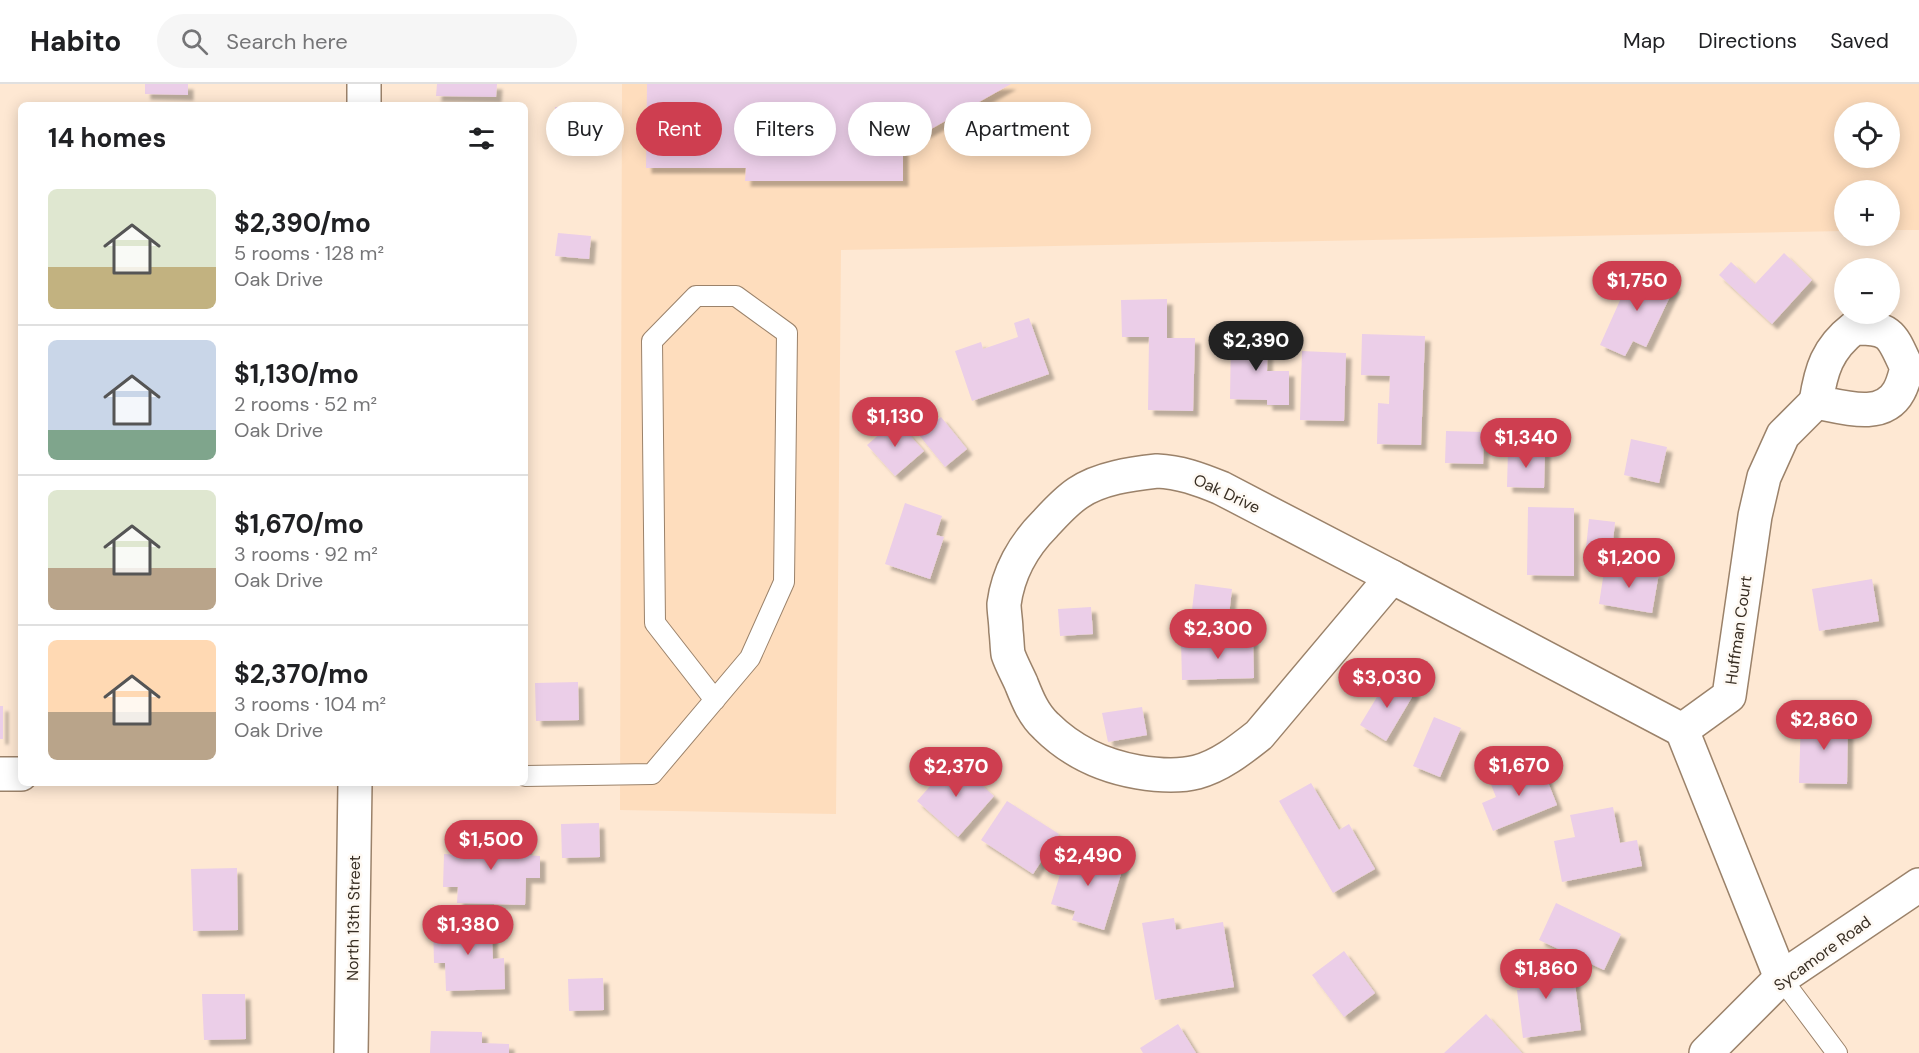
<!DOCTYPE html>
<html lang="en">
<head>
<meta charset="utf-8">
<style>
	:root { --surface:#fff; --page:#f6f6f6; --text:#202124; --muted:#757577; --line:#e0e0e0; --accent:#ce3e50 }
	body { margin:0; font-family:"DM Sans",sans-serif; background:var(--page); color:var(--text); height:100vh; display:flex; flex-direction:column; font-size:22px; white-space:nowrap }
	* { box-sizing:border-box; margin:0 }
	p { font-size:20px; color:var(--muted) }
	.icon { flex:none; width:33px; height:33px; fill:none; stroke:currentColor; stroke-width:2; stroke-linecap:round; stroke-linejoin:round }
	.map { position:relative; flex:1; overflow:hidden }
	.panel { position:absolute; left:18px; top:18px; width:510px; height:684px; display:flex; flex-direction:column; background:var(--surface); border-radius:9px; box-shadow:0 3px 15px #0003 }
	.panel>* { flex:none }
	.hud { position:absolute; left:546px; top:18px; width:570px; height:54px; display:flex; gap:12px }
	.buttons { position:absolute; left:1834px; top:18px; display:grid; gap:12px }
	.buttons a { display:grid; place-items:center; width:66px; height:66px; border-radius:50%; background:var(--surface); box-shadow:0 3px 15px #0003; font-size:30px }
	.price { position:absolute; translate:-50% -51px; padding:0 14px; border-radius:21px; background:var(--accent); color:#fff; font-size:20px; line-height:39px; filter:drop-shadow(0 2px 3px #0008) }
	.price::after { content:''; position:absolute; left:50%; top:36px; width:18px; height:14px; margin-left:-9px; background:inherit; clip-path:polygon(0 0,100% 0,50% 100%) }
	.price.current { background:#222; color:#fff }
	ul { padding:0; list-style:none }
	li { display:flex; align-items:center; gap:18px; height:150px; padding:0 30px }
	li+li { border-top:2px solid var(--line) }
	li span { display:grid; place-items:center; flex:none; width:168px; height:120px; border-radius:9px; color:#555 }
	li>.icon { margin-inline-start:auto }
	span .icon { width:72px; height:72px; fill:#fffc; stroke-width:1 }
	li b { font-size:26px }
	h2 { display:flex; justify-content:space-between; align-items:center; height:72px; padding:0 30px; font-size:26px }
	.pill { padding:0 21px; border-radius:27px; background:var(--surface); box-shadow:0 3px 15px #0003; font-size:21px; line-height:54px }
	.pill.current { background:var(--accent); color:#fff }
	header { display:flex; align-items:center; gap:36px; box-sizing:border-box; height:84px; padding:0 30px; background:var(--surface); border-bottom:2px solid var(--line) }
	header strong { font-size:28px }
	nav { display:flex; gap:33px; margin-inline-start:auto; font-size:21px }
	.search { width:420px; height:54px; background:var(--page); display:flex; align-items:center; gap:15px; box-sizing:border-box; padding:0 21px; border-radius:33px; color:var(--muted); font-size:22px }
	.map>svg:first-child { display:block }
	.built { fill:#feddbd; fill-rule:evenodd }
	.building { fill:#ebcee8; filter:url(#shadow) }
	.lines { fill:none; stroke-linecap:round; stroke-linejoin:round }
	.service-casing { stroke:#9b826a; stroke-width:22 }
	.minor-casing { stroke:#9b826a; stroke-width:36 }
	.primary-casing { stroke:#9b826a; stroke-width:36 }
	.service { stroke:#fff; stroke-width:20 }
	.minor { stroke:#fff; stroke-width:33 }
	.primary { stroke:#fff; stroke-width:33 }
	.labels { text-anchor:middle; stroke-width:5; stroke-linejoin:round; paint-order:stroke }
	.street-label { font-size:16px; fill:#372d22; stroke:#fef9f3 }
</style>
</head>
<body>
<header>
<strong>Habito</strong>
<div class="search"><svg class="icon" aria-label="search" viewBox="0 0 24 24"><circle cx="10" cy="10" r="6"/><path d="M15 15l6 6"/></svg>Search here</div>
<nav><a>Map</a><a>Directions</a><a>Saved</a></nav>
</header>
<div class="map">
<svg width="1919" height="969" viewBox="0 0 1919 969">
	<defs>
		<filter id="shadow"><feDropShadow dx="5.5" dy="5.5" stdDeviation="1.5" flood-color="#0004"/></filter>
	</defs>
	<rect width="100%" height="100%" fill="#fee8d3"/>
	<path class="built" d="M622,0H1919V146H1890V106H1845V147L841,166L836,730L620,726ZM1845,28H1890V74H1845Z"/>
	<g class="building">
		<polygon points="145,0 188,0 188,11 145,10"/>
		<polygon points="437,0 497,0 496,13 436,12"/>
		<polygon points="647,0 1011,0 924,49 911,25 903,29 903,97 745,97 746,84 646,84"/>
		<polygon points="555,23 600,24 599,63 554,61"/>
		<polygon points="558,149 591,152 589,175 555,172"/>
		<polygon points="1784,169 1812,196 1772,240 1719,191 1731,178 1755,200"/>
		<polygon points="1635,183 1675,202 1646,263 1633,257 1625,272 1600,261"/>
		<polygon points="1167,215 1167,254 1195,254 1193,327 1148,326 1149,253 1122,253 1121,216"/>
		<polygon points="1029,234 1049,290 972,317 955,267 981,258 983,265 1018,253 1014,239"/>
		<polygon points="1231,250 1268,251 1267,287 1289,287 1289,321 1267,321 1267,316 1230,315"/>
		<polygon points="1362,250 1425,252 1421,361 1377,360 1378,319 1389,320 1390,292 1361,291"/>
		<polygon points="1302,267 1346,269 1344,337 1300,336"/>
		<polygon points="941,333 967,365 945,383 919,351"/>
		<polygon points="896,336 924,367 895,392 867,361"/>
		<polygon points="1446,347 1484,348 1483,380 1445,379"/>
		<polygon points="1631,355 1667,363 1659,399 1624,391"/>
		<polygon points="1508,366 1545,366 1544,404 1507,403"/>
		<polygon points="905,419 942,432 936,451 944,453 930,495 885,480"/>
		<polygon points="1528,423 1574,424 1574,492 1527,491"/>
		<polygon points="1589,435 1615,438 1611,476 1585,474"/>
		<polygon points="1605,481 1659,489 1652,529 1599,520"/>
		<polygon points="1872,495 1879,537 1819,547 1812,505"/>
		<polygon points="1195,500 1232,505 1229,531 1192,526"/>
		<polygon points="1091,523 1093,550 1060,552 1058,525"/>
		<polygon points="1253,555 1254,594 1182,596 1181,557"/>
		<polygon points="1389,593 1415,608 1386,657 1360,641"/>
		<polygon points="578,598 579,636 536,637 535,599"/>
		<rect x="0" y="622" width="3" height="33"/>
		<polygon points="1142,623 1147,651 1108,658 1102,629"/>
		<polygon points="1434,633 1461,644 1440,693 1413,682"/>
		<polygon points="1801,633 1848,634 1847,700 1799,699"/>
		<polygon points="953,676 994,712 958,753 917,717"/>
		<polygon points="1540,678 1557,721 1493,747 1482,719 1496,713 1490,698"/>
		<polygon points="1311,699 1339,746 1349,740 1375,785 1333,809 1279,717"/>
		<polygon points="1007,717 1059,750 1033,790 981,756"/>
		<polygon points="1613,723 1620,759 1637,756 1642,782 1562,798 1554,757 1575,753 1570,731"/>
		<polygon points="599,739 600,773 562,774 561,740"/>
		<polygon points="459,753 526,754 526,771 540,772 540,794 526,794 525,821 457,819 458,803 443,803 444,770 458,771"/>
		<polygon points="1068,764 1124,780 1104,846 1072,836 1075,827 1051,820"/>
		<polygon points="237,784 238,846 193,847 191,785"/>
		<polygon points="1556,819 1621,850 1604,886 1539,856"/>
		<polygon points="1174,834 1176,846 1223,838 1234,903 1155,916 1142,839"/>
		<polygon points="491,837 493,875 504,874 505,905 446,907 445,879 434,879 433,839"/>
		<polygon points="1344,867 1375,909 1344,933 1312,891"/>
		<polygon points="1547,871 1550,895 1574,892 1581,946 1523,954 1517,906 1520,906 1516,875"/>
		<polygon points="603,894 604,926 569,927 568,895"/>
		<polygon points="202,910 245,910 246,955 204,956"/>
		<polygon points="1486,930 1522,969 1444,969"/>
		<polygon points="1178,940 1196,969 1143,969 1140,964"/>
		<polygon points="431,947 482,948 482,959 509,960 509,969 430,969"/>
	</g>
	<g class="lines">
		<defs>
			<g id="service">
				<polyline points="525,692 652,690 750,574 784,498 787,249 736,212 696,212 652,257 655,539 715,616"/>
				<polyline points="1781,894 1837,969"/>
			</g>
			<g id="minor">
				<polyline points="364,21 364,0"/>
				<path d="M1854,244C1892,243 1892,252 1907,284C1905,291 1903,300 1899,307C1883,337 1843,323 1816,318C1821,286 1827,265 1854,244Z"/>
				<path d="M1157,387C1180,388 1199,395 1221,404L1392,493L1259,651C1240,666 1220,682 1197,688C1178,693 1156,691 1138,688C1103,682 1071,667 1046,642C1033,630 1027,614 1021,599C1017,590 1011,579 1008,570C1007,563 1007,554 1006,547C1006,538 1004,528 1004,520C1008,489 1024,461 1045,440C1055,429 1066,417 1078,409C1100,394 1131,390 1157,387Z"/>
				<polyline points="1392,493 1682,646"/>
				<polyline points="1682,646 1729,612 1755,432 1764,393 1783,351 1816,318"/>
				<polyline points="1682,646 1781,894"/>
				<polyline points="0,690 21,690"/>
				<polyline points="351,969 355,699"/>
			</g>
			<polyline id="primary" points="1706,969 1781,894 1919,801"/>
		</defs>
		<use href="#service" class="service-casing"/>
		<use href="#minor" class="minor-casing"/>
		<use href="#primary" class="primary-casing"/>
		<use href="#service" class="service"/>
		<use href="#minor" class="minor"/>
		<use href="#primary" class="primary"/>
	</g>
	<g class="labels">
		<g class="street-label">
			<text transform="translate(1227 409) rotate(25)" y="6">Oak Drive</text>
			<text transform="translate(1738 546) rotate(-82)" y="6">Huffman Court</text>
			<text transform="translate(353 834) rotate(-89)" y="6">North 13th Street</text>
			<text transform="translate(1822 869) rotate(-36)" y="6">Sycamore Road</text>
		</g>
	</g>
</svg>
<div class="buttons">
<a><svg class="icon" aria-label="locate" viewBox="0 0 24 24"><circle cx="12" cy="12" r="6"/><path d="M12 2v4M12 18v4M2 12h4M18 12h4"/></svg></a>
<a>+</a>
<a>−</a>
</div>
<b class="price" style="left:1637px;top:228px">$1,750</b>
<b class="price current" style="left:1256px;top:288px">$2,390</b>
<b class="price" style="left:895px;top:364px">$1,130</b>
<b class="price" style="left:1526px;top:385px">$1,340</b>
<b class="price" style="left:1629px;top:505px">$1,200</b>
<b class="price" style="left:1218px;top:576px">$2,300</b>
<b class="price" style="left:1387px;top:625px">$3,030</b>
<b class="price" style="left:1824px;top:667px">$2,860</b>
<b class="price" style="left:1519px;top:713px">$1,670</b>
<b class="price" style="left:956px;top:714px">$2,370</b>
<b class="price" style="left:491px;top:787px">$1,500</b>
<b class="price" style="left:1088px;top:803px">$2,490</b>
<b class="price" style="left:468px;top:872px">$1,380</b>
<b class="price" style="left:1546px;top:916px">$1,860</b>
<div class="hud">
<a class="pill">Buy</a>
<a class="pill current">Rent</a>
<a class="pill">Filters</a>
<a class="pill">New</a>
<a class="pill">Apartment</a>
</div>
<section class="panel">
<h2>14 homes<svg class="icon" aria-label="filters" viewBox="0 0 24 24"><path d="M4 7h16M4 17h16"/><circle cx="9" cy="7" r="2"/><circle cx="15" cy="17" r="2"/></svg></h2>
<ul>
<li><span style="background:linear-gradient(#dfe7d0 65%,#c2b280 0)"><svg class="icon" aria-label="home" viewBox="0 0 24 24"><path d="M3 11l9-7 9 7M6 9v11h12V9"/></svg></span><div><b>$2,390/mo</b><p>5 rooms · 128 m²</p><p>Oak Drive</p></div></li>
<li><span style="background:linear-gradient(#c9d6e8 75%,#7fa58c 0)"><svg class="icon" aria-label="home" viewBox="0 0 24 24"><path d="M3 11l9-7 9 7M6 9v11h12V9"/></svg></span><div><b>$1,130/mo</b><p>2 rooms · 52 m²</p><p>Oak Drive</p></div></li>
<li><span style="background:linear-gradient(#dfe7d0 65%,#b9a48a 0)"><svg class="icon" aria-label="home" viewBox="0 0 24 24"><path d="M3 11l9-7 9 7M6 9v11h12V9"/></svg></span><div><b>$1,670/mo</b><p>3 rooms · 92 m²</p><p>Oak Drive</p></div></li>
<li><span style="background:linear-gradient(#ffd9b3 60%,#b9a48a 0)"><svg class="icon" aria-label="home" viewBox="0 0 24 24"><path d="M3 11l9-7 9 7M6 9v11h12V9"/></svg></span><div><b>$2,370/mo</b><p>3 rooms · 104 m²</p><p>Oak Drive</p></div></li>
</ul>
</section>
</div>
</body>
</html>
